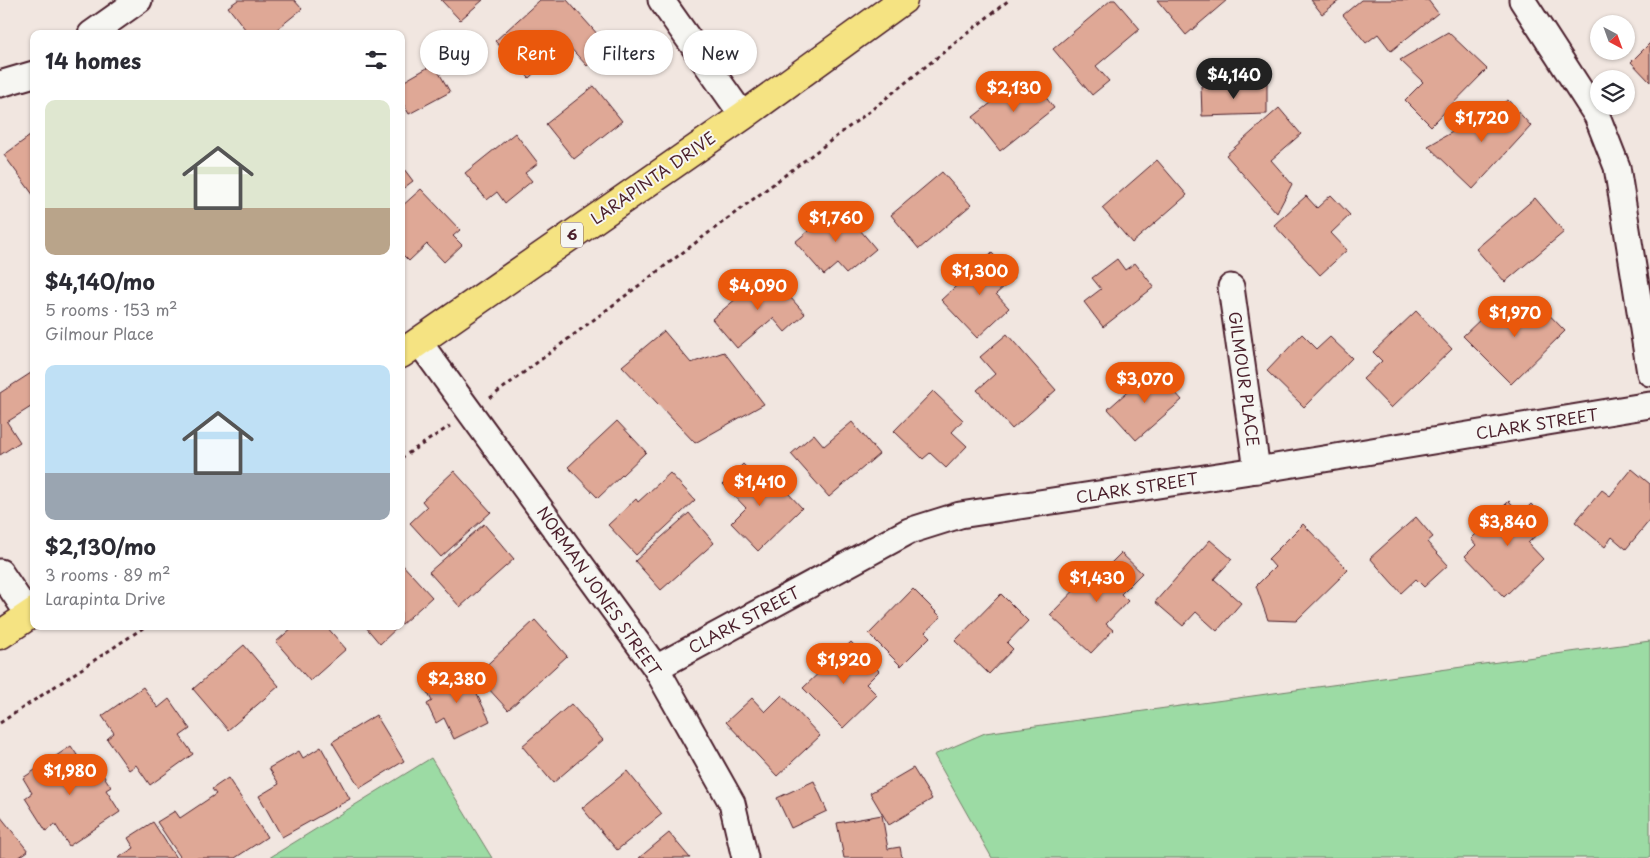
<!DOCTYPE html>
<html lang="en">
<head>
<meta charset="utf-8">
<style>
	:root { --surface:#fff; --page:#f7f7f7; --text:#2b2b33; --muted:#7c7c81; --accent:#ea580c }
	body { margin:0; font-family:"Playpen Sans",sans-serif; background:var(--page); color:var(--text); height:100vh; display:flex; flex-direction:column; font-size:19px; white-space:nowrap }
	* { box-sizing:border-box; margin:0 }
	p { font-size:16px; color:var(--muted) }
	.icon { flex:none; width:28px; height:28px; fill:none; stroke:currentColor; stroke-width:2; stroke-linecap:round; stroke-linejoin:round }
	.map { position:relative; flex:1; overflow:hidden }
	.sheet { position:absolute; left:30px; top:30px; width:375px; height:600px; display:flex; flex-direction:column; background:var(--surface); border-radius:10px; box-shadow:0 1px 4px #0004 }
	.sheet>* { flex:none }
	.banner { position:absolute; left:420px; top:30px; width:475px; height:45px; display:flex; gap:10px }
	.needle { width:32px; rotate:139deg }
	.buttons { position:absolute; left:1590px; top:15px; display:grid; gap:10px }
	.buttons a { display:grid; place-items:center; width:45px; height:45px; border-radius:50%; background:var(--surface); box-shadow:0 1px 4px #0004; font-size:25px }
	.price { position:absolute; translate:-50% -42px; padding:0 11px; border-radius:18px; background:var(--accent); color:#fff; font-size:16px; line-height:32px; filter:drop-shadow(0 1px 2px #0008) }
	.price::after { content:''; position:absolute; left:50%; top:30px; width:15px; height:11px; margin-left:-8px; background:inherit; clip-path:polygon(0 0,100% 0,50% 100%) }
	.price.current { background:#222; color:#fff }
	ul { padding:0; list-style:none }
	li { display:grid; align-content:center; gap:10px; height:265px; padding:0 15px }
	li span { display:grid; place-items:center; height:155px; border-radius:10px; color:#555 }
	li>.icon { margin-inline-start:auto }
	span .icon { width:90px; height:90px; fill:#fffc; stroke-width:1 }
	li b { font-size:21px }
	h2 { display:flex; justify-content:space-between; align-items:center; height:60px; padding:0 15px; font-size:21px }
	.chip { padding:0 18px; border-radius:22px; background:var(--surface); box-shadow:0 1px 4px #0004; font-size:18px; line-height:45px }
	.chip.current { background:var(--accent); color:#fff }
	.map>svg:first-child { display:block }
	.green { fill:#9cdba4; stroke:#737d68 }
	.building { fill:#dfa896; stroke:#4a1f2b }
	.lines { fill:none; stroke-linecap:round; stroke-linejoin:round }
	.street-casing { stroke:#4a1f2b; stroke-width:29 }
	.primary-casing { stroke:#4a1f2b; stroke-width:31 }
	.path { stroke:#4a1f2b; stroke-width:3; stroke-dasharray:4 4; stroke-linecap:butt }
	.street { stroke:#f6f6f2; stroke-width:25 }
	.primary { stroke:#f5e382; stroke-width:28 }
	.labels { text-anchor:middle; stroke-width:4; stroke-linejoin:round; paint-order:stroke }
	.shield { fill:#f6f6f2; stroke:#7e6067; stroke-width:1 }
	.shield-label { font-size:15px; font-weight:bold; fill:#4a1f2b }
	.street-label { font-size:16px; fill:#4a1f2b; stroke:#f6f6f2 }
</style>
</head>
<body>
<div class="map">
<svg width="1650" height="858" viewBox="0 0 1650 858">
	<rect width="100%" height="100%" fill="#f1e6e0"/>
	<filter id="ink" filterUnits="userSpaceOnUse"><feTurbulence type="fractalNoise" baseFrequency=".02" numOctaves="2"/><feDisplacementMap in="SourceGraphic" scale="10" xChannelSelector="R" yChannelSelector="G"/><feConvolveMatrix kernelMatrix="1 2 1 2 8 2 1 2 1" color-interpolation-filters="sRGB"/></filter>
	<g filter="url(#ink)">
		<g class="green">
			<polygon points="1650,641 1650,858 992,858 934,755 985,733"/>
			<polygon points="431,758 492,858 269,858"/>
		</g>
		<g class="building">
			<polygon points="238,0 294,0 302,9 271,34 249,34 228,7"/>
			<polygon points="441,0 483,0 460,20"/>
			<polygon points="540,0 567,0 608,46 587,66 566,43 529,78 495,41"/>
			<polygon points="1111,0 1115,0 1140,29 1096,66 1109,81 1092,95 1053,49"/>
			<polygon points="1157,0 1227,0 1186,35"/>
			<polygon points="1311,0 1340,0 1322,14"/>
			<polygon points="1361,0 1428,0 1438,13 1391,51 1378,34 1366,43 1343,15"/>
			<polygon points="1448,32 1487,69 1431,126 1405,100 1423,82 1400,60"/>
			<polygon points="1650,43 1650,82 1631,62"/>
			<polygon points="434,64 450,92 409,114 401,100 401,83"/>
			<polygon points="1028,74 1054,108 1000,151 973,117"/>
			<polygon points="1267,83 1267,114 1202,116 1201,86"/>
			<polygon points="594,86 622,121 574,159 546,124"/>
			<polygon points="1508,100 1531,126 1473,189 1428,146"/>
			<polygon points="1279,108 1301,134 1271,160 1292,184 1277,213 1226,155"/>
			<polygon points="34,133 34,196 4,155"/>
			<polygon points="515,133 538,163 525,173 532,181 505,203 497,192 487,200 465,173"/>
			<polygon points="1157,160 1187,195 1132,243 1102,208"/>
			<polygon points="401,165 413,181 401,190"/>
			<polygon points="942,172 971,205 919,249 891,215"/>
			<polygon points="421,189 460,230 453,236 462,245 444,262 427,244 409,261 401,253 401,207"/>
			<polygon points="1331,195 1350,215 1331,233 1347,250 1320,275 1274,225 1306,196 1317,208"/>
			<polygon points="1535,198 1564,232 1505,282 1476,249"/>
			<polygon points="839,205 876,249 846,274 837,264 824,275 795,242"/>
			<polygon points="992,253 1014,278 996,294 1009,308 977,338 941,300"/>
			<polygon points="1117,259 1125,270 1135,263 1154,287 1103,327 1084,302 1101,289 1092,278"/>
			<polygon points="768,272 805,314 785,332 773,318 737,348 712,319"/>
			<polygon points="1532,297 1565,331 1511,384 1463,336 1484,316 1489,321 1509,303 1517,311"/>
			<polygon points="1416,311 1452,349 1391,408 1363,379 1382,361 1373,352"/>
			<polygon points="664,331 691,363 724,352 764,404 695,443 622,366"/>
			<polygon points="1007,334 1056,390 1012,429 977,390 995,374 980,357"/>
			<polygon points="1302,334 1317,349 1330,337 1352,358 1304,407 1267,371"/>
			<polygon points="1154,368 1182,400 1136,440 1108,409"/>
			<polygon points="34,371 34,405 7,422 20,442 0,455 0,393"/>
			<polygon points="933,391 963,420 952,432 967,446 946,468 930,453 923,459 894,431"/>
			<polygon points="617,421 646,452 598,498 568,467"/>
			<polygon points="852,422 879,454 829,497 791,454 814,434 824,446"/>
			<polygon points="743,464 764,486 773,477 802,508 758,551 731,523 746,508 723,484"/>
			<polygon points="1632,469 1650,484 1650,520 1626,549 1612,537 1605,547 1575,522 1602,490 1610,496"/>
			<polygon points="454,471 491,512 441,557 410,523 427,507 422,501"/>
			<polygon points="670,473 695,500 636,555 608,525 636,499 638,502"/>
			<polygon points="1509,501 1521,514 1531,504 1549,523 1528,543 1543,559 1504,597 1465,556 1476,545 1471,539"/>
			<polygon points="689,513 714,543 661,590 635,561"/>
			<polygon points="1416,517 1433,537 1427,542 1448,565 1424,587 1416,579 1401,593 1370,558"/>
			<polygon points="484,524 514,559 460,607 429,572"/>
			<polygon points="1303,524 1348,570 1296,621 1268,620 1256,586 1275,567 1268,559"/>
			<polygon points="1210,540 1232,559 1214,579 1241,603 1217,631 1196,612 1183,626 1155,602"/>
			<polygon points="1121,553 1142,573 1121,594 1128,601 1106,624 1113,630 1091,653 1050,615 1096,568 1101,573"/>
			<polygon points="401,563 432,597 401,625"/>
			<polygon points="913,589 941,617 925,632 930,637 901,666 869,634"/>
			<polygon points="1001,594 1028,621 1007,643 1013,649 989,674 955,641"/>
			<polygon points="535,620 567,656 508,710 476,675"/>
			<polygon points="294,626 326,626 346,649 310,681 276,642"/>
			<polygon points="365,626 399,626 380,644"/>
			<polygon points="851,642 879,671 866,684 877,695 843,728 803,688"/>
			<polygon points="244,645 279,686 228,730 193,689"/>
			<polygon points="464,668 490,721 454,739 444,718 436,723 427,704 432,701 425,688"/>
			<polygon points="143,687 158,708 169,699 190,729 180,736 193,754 150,785 136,765 129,770 107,739 114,733 102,716"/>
			<polygon points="782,695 820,736 777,776 726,722 752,698 765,712"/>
			<polygon points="571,704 603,740 553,783 522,746"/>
			<polygon points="376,715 404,761 360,788 332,742"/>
			<polygon points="71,746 83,764 92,758 111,787 106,790 120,812 69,846 55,824 46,831 25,798 32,793 23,778"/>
			<polygon points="321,747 350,799 282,837 259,796 279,784 269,768 299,751 303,758"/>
			<polygon points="913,768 932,799 889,825 870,793"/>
			<polygon points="627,771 662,814 617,850 582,808"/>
			<polygon points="228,778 267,837 235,858 181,858 157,822 175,811 180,818 216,794 212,789"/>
			<polygon points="814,781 827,811 791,828 777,798"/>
			<polygon points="882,815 888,849 900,847 902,858 844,858 837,823"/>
			<polygon points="0,816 28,851 18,858 0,858"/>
			<polygon points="153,822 176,858 118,858 134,848 128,838"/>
			<polygon points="669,833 690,858 639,858"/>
		</g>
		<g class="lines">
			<defs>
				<g id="street">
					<polyline points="661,0 743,116"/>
					<polyline points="1522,0 1597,116 1617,167 1650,373"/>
					<polyline points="91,34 139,0"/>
					<polyline points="0,84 34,74"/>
					<polyline points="1231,287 1257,470"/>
					<polyline points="419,342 656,668 732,803 745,858"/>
					<polyline points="0,572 29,615"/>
					<polyline points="656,668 909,531 960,515 1257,470 1650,405"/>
				</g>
				<g id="primary">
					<polyline points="401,354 743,116 903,0"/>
					<polyline points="0,635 34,612"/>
				</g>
			</defs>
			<use href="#street" class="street-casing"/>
			<use href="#primary" class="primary-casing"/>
			<g class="path">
				<polyline points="490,398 870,111 1009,0"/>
				<polyline points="401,458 450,426"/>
				<polyline points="0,723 146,626"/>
			</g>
			<use href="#street" class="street"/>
			<use href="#primary" class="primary"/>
		</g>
	</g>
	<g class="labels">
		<rect class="shield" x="561" y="222.5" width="22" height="25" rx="4"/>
		<g class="shield-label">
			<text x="572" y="240">6</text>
		</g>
		<g class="street-label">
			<text transform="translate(653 178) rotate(-35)" y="6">LARAPINTA DRIVE</text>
			<text transform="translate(1244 379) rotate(82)" y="6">GILMOUR PLACE</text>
			<text transform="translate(1537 424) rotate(-9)" y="6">CLARK STREET</text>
			<text transform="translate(1137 488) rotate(-9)" y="6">CLARK STREET</text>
			<text transform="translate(599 591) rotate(55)" y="6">NORMAN JONES STREET</text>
			<text transform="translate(744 620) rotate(-28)" y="6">CLARK STREET</text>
		</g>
	</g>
</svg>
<div class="buttons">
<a><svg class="needle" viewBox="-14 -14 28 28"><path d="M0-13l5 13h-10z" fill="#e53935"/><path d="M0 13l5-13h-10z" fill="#7c7c81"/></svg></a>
<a><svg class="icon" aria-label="layers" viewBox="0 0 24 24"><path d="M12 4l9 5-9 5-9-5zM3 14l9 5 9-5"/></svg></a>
</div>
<b class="price current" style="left:1234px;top:100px">$4,140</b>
<b class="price" style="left:1014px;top:113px">$2,130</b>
<b class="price" style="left:1482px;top:143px">$1,720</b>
<b class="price" style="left:836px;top:243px">$1,760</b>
<b class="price" style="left:980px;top:296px">$1,300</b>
<b class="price" style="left:758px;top:311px">$4,090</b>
<b class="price" style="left:1515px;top:338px">$1,970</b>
<b class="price" style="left:1145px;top:404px">$3,070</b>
<b class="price" style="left:760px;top:507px">$1,410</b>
<b class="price" style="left:1508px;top:547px">$3,840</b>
<b class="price" style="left:1097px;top:603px">$1,430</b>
<b class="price" style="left:844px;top:685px">$1,920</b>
<b class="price" style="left:457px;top:704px">$2,380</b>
<b class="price" style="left:70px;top:796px">$1,980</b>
<div class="banner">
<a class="chip">Buy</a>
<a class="chip current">Rent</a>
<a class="chip">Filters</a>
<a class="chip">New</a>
</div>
<section class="sheet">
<h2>14 homes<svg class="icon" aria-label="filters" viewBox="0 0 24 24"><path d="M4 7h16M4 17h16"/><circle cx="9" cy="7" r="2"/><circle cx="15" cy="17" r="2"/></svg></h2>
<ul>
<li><span style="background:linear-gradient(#dfe7d0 70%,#b9a48a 0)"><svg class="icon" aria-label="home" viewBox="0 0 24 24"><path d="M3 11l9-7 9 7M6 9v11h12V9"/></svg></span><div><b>$4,140/mo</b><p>5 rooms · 153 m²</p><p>Gilmour Place</p></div></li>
<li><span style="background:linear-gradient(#bfe0f5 70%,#9aa5b1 0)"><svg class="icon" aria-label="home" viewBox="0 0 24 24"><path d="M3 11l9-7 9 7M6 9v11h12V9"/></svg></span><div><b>$2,130/mo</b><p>3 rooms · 89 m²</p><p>Larapinta Drive</p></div></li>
</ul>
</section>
</div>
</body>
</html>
